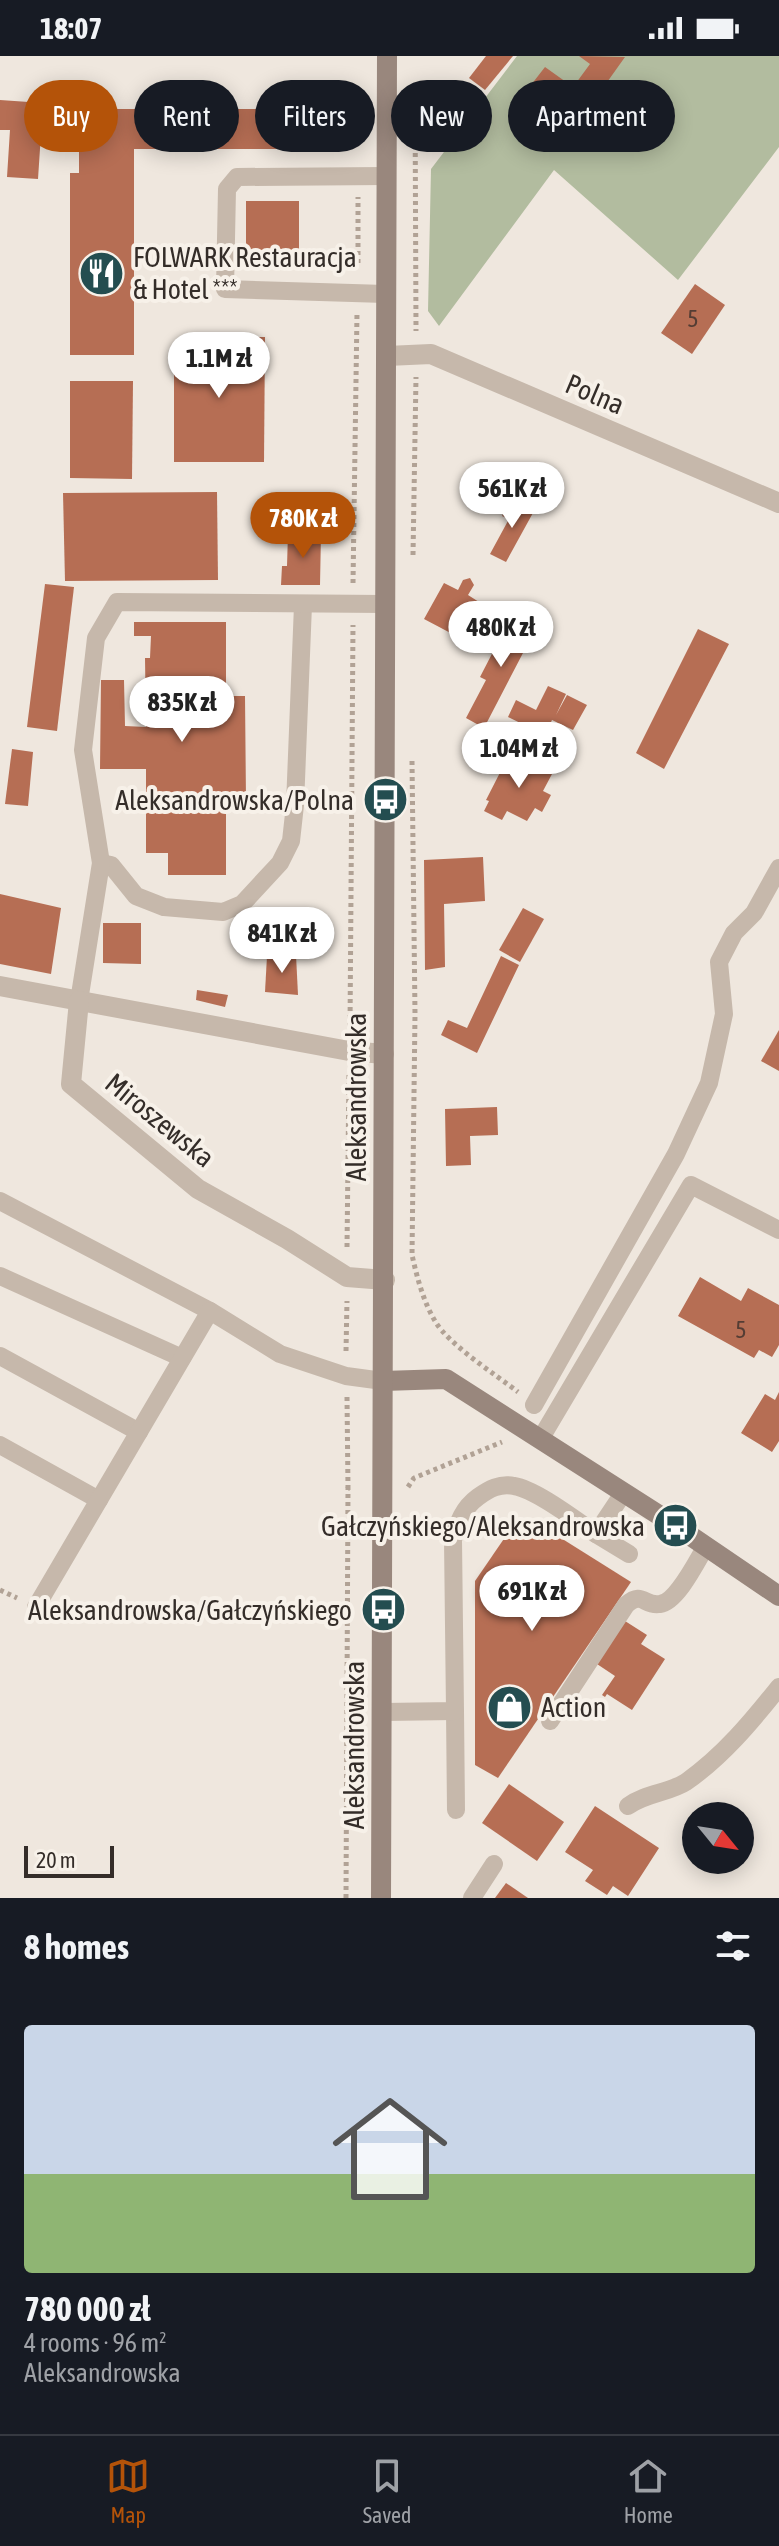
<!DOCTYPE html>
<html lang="en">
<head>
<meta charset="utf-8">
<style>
	:root { --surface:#171b24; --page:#20242c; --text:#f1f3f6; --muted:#9ea1a6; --line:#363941; --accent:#b45309 }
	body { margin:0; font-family:"Asap Condensed",sans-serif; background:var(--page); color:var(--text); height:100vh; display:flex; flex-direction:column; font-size:30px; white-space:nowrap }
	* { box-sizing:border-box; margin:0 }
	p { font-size:26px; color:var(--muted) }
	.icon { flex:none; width:44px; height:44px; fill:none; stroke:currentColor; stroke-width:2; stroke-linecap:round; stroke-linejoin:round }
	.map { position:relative; height:1842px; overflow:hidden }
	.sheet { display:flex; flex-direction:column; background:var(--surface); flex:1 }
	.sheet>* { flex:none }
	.banner { position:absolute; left:24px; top:24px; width:732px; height:72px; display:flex; gap:16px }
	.needle { width:52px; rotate:120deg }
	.tools { position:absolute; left:682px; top:1746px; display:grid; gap:16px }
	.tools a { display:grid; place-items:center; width:72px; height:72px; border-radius:50%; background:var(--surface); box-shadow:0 4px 20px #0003; font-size:40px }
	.scale { position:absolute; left:24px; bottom:20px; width:90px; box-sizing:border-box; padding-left:8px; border:4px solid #342d29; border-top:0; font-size:22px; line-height:28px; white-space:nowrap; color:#342d29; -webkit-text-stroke:6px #f7f1e9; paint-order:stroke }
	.price { position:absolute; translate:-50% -68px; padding:0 18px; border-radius:28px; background:#fff; color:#222; font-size:26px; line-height:52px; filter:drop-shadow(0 2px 4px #0008) }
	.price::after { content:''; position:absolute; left:50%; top:48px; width:24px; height:18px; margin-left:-12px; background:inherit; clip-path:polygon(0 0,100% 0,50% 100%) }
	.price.on { background:var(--accent); color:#fff }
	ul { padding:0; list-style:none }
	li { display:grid; align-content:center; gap:16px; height:424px; padding:0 24px }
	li+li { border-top:2px solid var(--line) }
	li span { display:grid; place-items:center; height:248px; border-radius:8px; color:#555 }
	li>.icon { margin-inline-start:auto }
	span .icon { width:144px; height:144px; fill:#fffc; stroke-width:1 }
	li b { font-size:34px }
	h2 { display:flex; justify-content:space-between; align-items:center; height:96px; padding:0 24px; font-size:34px }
	.chip { padding:0 28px; border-radius:36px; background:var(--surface); box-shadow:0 4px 20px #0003; font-size:28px; line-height:72px }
	.chip.on { background:var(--accent); color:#fff }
	.status { display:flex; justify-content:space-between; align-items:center; height:56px; padding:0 40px; background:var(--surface); direction:ltr }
	.status svg { height:22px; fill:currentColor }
	.tab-bar { display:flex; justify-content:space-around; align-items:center; height:112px; border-top:2px solid var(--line); background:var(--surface); font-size:22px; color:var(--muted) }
	.tab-bar a { display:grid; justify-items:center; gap:4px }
	.tab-bar .on { color:var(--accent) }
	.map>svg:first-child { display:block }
	.green { fill:#b2bc9f }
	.building { fill:#b66e54 }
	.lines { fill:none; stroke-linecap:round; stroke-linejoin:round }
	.path { stroke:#b1a295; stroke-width:5; stroke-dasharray:4 4; stroke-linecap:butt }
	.lane { stroke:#c6b8ab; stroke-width:18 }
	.street { stroke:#c6b8ab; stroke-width:20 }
	.secondary { stroke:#99877d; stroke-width:20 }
	.labels { text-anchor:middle; stroke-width:8; stroke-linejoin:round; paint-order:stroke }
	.number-label { font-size:24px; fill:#543d34 }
	.poi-label { font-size:28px; fill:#342d29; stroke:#f7f1e9; text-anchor:end }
	.street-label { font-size:28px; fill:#342d29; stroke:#f7f1e9 }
</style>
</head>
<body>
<div class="status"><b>18:07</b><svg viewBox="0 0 49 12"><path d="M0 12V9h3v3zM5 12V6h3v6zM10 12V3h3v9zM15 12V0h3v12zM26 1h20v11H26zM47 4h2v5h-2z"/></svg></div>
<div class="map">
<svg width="779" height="1842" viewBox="0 0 779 1842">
	<rect width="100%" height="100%" fill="#efe7de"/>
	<polygon class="green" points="517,0 779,0 779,91 678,224 554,114 439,270 428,255 431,113"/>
	<g class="building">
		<polygon points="486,0 513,0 485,34 469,22"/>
		<polygon points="579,0 625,1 573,74 524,38 545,11 566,26 561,33 568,38 590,8"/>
		<polygon points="0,44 43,47 38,123 7,121 10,74 0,74"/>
		<polygon points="70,53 312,53 312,93 134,93 134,299 70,299 70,117 79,117 79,86 89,86 90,72 71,72"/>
		<polygon points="246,145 299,145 299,199 246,200"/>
		<polygon points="695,228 725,249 692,298 661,277"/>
		<polygon points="180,281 265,281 264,406 174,406 174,290"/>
		<polygon points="70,325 133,325 132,423 70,422"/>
		<polygon points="217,436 218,524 65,525 63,437"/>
		<polygon points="511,443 534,455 506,506 490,498 509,463 502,460"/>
		<polygon points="288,477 321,477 320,529 281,529 282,510 287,510"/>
		<polygon points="470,522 474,529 468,539 479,546 460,582 424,563 444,527 458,534 463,524"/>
		<polygon points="45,528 74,531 57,675 27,671"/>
		<polygon points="512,559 536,572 484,672 466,662 486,624 480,621"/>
		<polygon points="134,566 226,566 226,640 245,640 246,745 226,746 226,819 168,819 168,797 146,797 146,746 168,746 169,743 146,742 146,713 100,713 101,624 124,624 125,670 146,671 145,602 150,602 151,580 134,580"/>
		<polygon points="698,573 729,588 664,713 636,697"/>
		<polygon points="548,630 566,638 556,659 567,639 587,649 573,674 552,664 545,679 508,661 516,644 536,654"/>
		<polygon points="12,693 33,696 28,750 5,748"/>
		<polygon points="510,697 552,718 543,735 551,739 542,756 535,752 527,765 507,755 502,764 484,755 489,745 486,744"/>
		<polygon points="483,801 485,845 444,848 445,911 425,914 424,804"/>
		<polygon points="0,838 61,852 51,918 0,908"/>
		<polygon points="523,852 544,863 520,906 499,894"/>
		<polygon points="103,867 141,867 141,908 103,907"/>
		<polygon points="296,899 298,939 265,936 267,900"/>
		<polygon points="501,900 519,909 477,997 441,979 448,964 467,972"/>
		<polygon points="197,934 228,939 225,951 196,944"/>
		<polygon points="779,974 779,1015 761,1005"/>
		<polygon points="497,1051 498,1079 470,1080 471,1109 446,1110 445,1053"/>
		<polygon points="700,1221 741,1245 748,1232 779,1249 779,1289 772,1301 759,1294 754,1302 678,1260"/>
		<polygon points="779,1336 779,1385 772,1396 741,1377 765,1338 775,1344"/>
		<polygon points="537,1467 631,1526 498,1722 475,1709 475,1525 512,1471"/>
		<polygon points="625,1565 647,1579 641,1588 665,1603 632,1654 607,1638 605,1641 602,1639 615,1620 597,1608"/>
		<polygon points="509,1728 564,1766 537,1805 482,1767"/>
		<polygon points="595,1750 659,1792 628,1840 613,1830 607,1839 585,1825 593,1814 565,1796"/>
		<polygon points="506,1827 528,1842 495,1842"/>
	</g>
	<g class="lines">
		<g class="path">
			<polyline points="415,33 416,275"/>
			<polyline points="358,207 358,141"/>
			<polyline points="413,499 416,321"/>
			<polyline points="353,527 357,257"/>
			<path d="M412,705L415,958L412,1199C417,1221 423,1245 435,1265C449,1289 495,1318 518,1336"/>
			<polyline points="350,971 353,569"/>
			<polyline points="347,1191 349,1017"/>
			<polyline points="346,1295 347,1245"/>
			<polyline points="347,1341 348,1432"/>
			<polyline points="408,1431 414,1422 502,1386"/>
			<polyline points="0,1534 17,1542"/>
			<polyline points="346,1842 348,1432 350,1432"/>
		</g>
		<g class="lane">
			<polyline points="385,120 237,121 227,133 225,233 385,238"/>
			<polyline points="101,807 111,809 136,840 164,851 223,856 242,848 280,807 291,785 295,749 303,549"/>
			<polyline points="79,945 101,807 83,694 96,582 117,546 384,548"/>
			<polyline points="0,1145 210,1255"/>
			<polyline points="0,1220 182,1302"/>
			<polyline points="0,1300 139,1376"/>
			<polyline points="534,1349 676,1098 709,1027 724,958 719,906 734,877 754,857 779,812"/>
			<polyline points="541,1382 691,1129 779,1174"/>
			<polyline points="0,1389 99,1444"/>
			<polyline points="596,1478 629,1498"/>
			<polyline points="36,1551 210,1255 280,1298 346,1320 383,1325"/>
			<polyline points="455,1655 456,1754"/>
			<path d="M383,1656L455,1655L453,1484C458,1466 463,1452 478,1441C489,1433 500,1427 514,1430C535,1433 577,1465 596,1478L624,1436"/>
			<path d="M550,1665L626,1549C643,1534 644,1551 660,1548C677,1546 697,1505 706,1490"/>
			<path d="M628,1750C646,1737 669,1737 686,1726C723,1700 752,1665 779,1631"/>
			<polyline points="472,1842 494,1808"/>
		</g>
		<g class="street">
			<polyline points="387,300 431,298 779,447"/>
			<polyline points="0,930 349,995 384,998"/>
			<polyline points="79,945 71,1028 198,1133 287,1183 347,1221 385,1224"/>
		</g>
		<g class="secondary">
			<polyline points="383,1325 446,1323 676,1470 779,1540"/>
			<path d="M381,1842C386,1228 382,614 387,0"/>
		</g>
	</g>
	<defs>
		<symbol id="restaurant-disc" viewBox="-11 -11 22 22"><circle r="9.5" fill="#244d50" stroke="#f7f1e9"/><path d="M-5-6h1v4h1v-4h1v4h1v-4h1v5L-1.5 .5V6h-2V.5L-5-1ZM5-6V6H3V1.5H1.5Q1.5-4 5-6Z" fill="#fff"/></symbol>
		<symbol id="bus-disc" viewBox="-11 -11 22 22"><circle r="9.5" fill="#244d50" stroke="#f7f1e9"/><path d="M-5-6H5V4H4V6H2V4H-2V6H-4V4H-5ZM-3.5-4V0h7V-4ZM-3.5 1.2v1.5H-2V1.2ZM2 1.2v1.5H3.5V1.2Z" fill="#fff"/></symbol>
		<symbol id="shop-disc" viewBox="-11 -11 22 22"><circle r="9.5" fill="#244d50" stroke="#f7f1e9"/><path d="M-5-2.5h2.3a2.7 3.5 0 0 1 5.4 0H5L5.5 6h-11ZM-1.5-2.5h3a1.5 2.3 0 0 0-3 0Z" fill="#fff"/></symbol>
	</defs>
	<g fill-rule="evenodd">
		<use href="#restaurant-disc" x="76" y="192" width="51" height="51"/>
		<use href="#bus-disc" x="360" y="718" width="51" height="51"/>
		<use href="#bus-disc" x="650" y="1444" width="51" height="51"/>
		<use href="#bus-disc" x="358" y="1528" width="51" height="51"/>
		<use href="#shop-disc" x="484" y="1626" width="51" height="51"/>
	</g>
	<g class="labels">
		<g class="number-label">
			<text x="693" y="271">5</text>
			<text x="741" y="1282">5</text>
		</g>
		<g class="poi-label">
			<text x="133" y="211" text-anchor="start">FOLWARK Restauracja<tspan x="133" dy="32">&amp; Hotel ***</tspan></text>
			<text x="354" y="754">Aleksandrowska/Polna</text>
			<text x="645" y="1480">Gałczyńskiego/Aleksandrowska</text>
			<text x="352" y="1564">Aleksandrowska/Gałczyńskiego</text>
			<text x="541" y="1661" text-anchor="start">Action</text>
		</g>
		<g class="street-label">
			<text transform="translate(595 338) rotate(23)" y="10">Polna</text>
			<text transform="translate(356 1041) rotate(-90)" y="10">Aleksandrowska</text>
			<text transform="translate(160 1064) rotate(39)" y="10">Miroszewska</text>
			<text transform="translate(354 1689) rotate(-90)" y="10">Aleksandrowska</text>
		</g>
	</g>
</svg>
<div class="tools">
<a><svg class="needle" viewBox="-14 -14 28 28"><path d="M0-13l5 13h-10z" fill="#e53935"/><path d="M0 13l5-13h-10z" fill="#9ea1a6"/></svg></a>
</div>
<div class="scale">20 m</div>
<b class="price" style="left:219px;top:344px">1.1M zł</b>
<b class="price" style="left:512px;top:474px">561K zł</b>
<b class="price on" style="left:303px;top:504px">780K zł</b>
<b class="price" style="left:501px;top:613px">480K zł</b>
<b class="price" style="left:182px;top:688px">835K zł</b>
<b class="price" style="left:519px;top:734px">1.04M zł</b>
<b class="price" style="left:282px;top:919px">841K zł</b>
<b class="price" style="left:532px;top:1577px">691K zł</b>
<div class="banner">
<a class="chip on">Buy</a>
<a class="chip">Rent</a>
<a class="chip">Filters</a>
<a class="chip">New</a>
<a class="chip">Apartment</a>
</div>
</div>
<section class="sheet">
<h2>8 homes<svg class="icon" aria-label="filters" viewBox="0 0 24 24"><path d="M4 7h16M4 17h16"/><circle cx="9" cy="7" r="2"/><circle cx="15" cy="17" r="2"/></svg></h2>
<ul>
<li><span style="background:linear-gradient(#c9d6e8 60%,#8fb573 0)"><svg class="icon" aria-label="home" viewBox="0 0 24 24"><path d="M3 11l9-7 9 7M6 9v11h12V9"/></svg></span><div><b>780 000 zł</b><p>4 rooms · 96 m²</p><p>Aleksandrowska</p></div></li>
</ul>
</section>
<nav class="tab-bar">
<a class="on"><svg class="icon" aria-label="map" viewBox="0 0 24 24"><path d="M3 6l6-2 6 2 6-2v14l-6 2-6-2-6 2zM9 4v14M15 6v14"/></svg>Map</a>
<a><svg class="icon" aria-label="saved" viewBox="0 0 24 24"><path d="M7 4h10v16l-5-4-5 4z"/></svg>Saved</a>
<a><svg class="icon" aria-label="home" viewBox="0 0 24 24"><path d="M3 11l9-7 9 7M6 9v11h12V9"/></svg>Home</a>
</nav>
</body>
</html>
